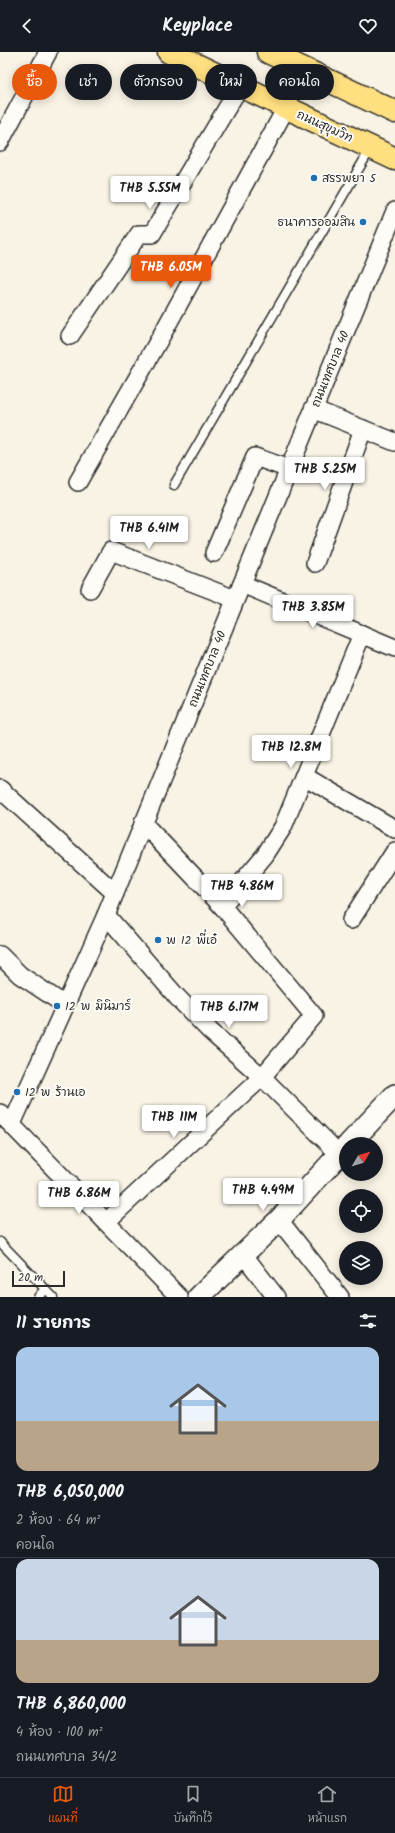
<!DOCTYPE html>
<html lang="th">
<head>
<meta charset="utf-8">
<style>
	:root { --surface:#171b24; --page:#242831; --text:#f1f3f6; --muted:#9ea1a6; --line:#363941; --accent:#ea580c }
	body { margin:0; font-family:Kalam,"Playpen Sans Thai",sans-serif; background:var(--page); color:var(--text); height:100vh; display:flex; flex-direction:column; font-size:15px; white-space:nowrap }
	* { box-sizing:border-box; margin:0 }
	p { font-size:13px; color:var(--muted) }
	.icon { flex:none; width:22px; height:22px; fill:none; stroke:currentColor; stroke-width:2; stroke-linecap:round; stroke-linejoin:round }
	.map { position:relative; height:1245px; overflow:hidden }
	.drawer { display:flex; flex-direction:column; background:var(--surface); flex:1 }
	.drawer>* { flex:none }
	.top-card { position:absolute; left:12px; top:12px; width:371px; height:36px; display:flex; gap:8px }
	.needle { width:26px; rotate:52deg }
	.fabs { position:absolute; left:339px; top:1085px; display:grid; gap:8px }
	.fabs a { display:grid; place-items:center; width:44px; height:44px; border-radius:50%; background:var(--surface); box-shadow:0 2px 10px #0003; font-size:20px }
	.scale { position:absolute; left:12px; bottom:10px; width:53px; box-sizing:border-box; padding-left:4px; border:2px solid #2b2b2b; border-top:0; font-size:11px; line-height:14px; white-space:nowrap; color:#2b2b2b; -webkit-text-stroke:3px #fdfcf7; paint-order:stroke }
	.price { position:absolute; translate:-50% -34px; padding:0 9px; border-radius:4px; background:#fff; color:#222; font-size:13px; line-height:26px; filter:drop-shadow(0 1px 2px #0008) }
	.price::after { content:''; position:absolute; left:50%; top:24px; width:12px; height:9px; margin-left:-6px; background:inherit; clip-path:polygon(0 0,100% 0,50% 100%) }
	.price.selected { background:var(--accent); color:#fff }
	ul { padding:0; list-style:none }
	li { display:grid; align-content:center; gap:8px; height:212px; padding:0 16px }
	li+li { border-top:1px solid var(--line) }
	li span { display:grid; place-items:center; height:124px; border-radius:12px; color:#555 }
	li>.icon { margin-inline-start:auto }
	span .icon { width:72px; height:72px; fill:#fffc; stroke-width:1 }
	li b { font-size:17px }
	h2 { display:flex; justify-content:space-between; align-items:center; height:48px; padding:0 16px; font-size:17px }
	.tag { padding:0 14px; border-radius:18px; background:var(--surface); box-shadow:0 2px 10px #0003; font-size:14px; line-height:36px }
	.tag.selected { background:var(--accent); color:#fff }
	header { display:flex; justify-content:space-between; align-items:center; height:52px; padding:0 16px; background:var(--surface); font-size:18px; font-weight:600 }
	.dock { display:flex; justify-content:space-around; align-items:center; height:56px; border-top:1px solid var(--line); background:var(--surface); font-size:11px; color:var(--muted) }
	.dock a { display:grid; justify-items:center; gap:2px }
	.dock .selected { color:var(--accent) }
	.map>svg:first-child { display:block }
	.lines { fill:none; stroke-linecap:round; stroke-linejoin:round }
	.service-casing { stroke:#2b2b2b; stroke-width:11 }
	.minor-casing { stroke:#2b2b2b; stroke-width:20 }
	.tertiary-casing { stroke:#2b2b2b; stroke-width:24 }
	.trunk-casing { stroke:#2b2b2b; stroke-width:25 }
	.service { stroke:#fdfcf7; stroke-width:8 }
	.minor { stroke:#fdfcf7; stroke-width:17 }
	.tertiary { stroke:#fdfcf7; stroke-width:21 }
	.trunk { stroke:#ffdf80; stroke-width:22 }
	.poi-dot { fill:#1f6fb2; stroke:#fdfcf7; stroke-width:1.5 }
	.labels { text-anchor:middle; stroke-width:4; stroke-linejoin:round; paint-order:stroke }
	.street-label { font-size:12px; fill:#2b2b2b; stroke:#fdfcf7 }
	.poi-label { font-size:12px; fill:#2b2b2b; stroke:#fdfcf7; text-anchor:start }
</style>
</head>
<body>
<header><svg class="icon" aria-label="back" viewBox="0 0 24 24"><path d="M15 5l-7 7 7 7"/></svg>Keyplace<svg class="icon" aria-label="heart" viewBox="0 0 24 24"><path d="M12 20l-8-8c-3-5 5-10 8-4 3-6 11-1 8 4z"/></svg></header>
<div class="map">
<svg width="395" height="1245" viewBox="0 0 395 1245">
	<rect width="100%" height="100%" fill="#f9f3e5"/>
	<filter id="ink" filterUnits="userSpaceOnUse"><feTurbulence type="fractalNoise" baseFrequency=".025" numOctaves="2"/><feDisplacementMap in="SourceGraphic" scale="8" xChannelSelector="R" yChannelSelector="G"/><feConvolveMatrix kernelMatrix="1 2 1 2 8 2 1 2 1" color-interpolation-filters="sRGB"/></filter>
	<g filter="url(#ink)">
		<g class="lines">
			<defs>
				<g id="service">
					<polyline points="174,433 371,96"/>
					<polyline points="0,1190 53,1245"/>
					<polyline points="38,1245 45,1237"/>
				</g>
				<g id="minor">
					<polyline points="0,90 48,0"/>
					<polyline points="70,284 139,182 152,182 240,34"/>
					<polyline points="313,357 395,390"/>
					<polyline points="78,430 159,288 286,56"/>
					<polyline points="214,501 255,405 289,417"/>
					<polyline points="315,511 363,377"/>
					<polyline points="242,532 395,596"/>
					<polyline points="90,537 111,499 235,547"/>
					<polyline points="304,724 395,777"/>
					<polyline points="0,737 115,841"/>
					<polyline points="222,854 265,803 283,775 362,582"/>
					<polyline points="106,863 177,945 210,979 262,1025 339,1102"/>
					<polyline points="351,868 395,799"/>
					<polyline points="0,903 20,923 65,953"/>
					<polyline points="0,1061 179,1245"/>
					<polyline points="12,1072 106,863 395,159"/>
					<polyline points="279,1168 340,1245"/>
					<polyline points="106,1170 262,1025 314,964 222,854 143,771"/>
					<polyline points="243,1202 276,1245"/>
				</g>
				<g id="tertiary">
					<polyline points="349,1092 395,1043"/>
					<polyline points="199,1245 279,1168 346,1095"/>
				</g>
				<g id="trunk">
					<polyline points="169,0 395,107"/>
					<polyline points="268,0 395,60"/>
				</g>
			</defs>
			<use href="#service" class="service-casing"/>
			<use href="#minor" class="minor-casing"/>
			<use href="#tertiary" class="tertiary-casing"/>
			<use href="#trunk" class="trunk-casing"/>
			<use href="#service" class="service"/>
			<use href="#minor" class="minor"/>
			<use href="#tertiary" class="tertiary"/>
			<use href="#trunk" class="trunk"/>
		</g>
	</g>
	<g class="poi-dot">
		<circle cx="314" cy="126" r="4"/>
		<circle cx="363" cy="170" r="4"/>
		<circle cx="158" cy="888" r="4"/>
		<circle cx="57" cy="954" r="4"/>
		<circle cx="17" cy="1040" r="4"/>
	</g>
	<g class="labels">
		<g class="street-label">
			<text transform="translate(325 74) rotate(25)" y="4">ถนนสุขุมวิท</text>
			<text transform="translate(330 317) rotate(-68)" y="4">ถนนเทศบาล 40</text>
			<text transform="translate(207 617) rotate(-68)" y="4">ถนนเทศบาล 40</text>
		</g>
		<g class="poi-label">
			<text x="322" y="130">สรรพยา 5</text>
			<text x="355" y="174" text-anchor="end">ธนาคารออมสิน</text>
			<text x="166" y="892">พ 12 พี่เอ๋</text>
			<text x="65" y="958">12 พ มินิมาร์</text>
			<text x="25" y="1044">12 พ ร้านเอ</text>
		</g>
	</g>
</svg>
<div class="fabs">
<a><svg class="needle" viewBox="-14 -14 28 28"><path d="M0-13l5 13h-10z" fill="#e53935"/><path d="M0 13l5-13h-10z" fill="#9ea1a6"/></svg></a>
<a><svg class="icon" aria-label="locate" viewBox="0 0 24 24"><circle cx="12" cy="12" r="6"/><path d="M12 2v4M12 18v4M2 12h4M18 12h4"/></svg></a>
<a><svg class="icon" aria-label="layers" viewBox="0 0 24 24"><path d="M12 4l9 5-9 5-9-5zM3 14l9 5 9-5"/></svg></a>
</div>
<div class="scale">20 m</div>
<b class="price" style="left:150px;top:158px">THB 5.55M</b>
<b class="price selected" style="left:171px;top:237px">THB 6.05M</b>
<b class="price" style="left:325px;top:439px">THB 5.25M</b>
<b class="price" style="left:149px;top:498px">THB 6.41M</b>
<b class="price" style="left:313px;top:577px">THB 3.85M</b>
<b class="price" style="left:291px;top:717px">THB 12.8M</b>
<b class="price" style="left:242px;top:856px">THB 4.86M</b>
<b class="price" style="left:229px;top:977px">THB 6.17M</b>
<b class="price" style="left:174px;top:1087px">THB 11M</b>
<b class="price" style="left:263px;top:1160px">THB 4.49M</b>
<b class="price" style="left:79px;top:1163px">THB 6.86M</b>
<div class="top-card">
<a class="tag selected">ซื้อ</a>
<a class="tag">เช่า</a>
<a class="tag">ตัวกรอง</a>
<a class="tag">ใหม่</a>
<a class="tag">คอนโด</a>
</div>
</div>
<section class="drawer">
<h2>11 รายการ<svg class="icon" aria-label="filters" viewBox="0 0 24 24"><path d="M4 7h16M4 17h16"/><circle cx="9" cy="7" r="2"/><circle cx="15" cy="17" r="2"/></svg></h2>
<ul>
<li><span style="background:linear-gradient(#a9c7e8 60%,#b9a48a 0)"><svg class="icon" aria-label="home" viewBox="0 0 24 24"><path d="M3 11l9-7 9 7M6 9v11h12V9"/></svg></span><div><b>THB 6,050,000</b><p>2 ห้อง · 64 m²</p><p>คอนโด</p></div></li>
<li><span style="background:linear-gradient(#c9d6e8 65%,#b9a48a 0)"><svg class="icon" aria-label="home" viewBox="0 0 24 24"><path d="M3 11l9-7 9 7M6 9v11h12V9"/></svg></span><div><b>THB 6,860,000</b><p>4 ห้อง · 100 m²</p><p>ถนนเทศบาล 34/2</p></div></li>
</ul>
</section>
<nav class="dock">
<a class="selected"><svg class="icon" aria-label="map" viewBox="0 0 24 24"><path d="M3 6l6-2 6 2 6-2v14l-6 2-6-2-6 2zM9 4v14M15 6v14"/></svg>แผนที่</a>
<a><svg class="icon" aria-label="saved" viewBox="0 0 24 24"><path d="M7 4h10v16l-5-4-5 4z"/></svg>บันทึกไว้</a>
<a><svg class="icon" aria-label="home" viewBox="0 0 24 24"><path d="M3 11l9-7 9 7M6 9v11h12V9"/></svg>หน้าแรก</a>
</nav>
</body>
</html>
